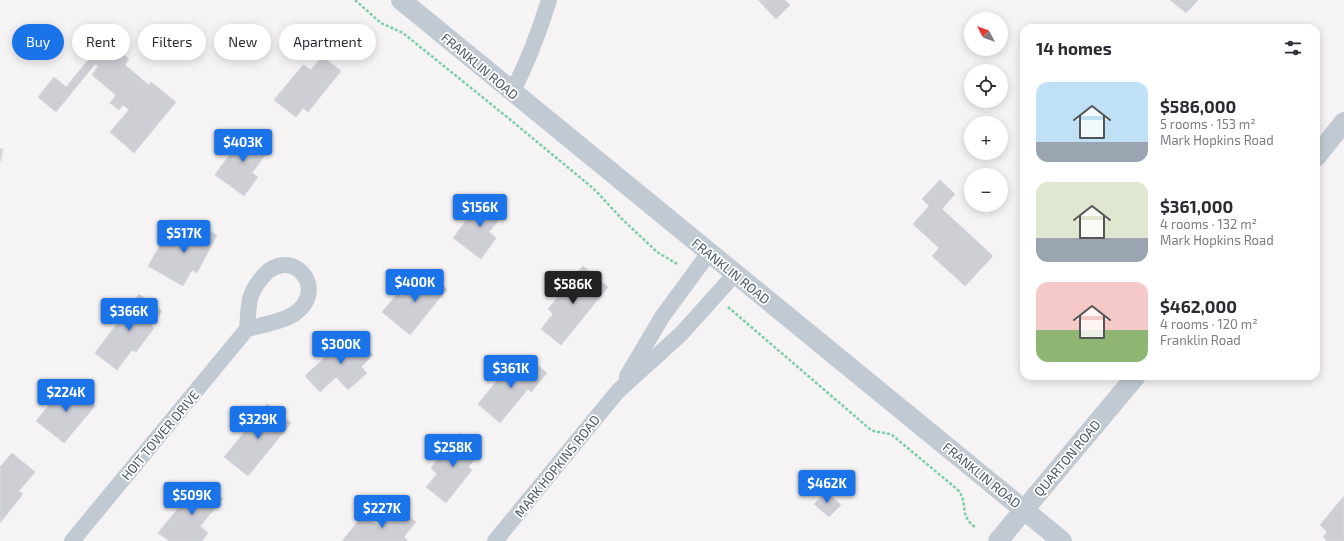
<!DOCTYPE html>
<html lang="en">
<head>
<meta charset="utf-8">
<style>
	:root { --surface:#fff; --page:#f2f2f3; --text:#2b2b33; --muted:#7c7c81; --accent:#1a73e8 }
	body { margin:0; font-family:"Exo 2",sans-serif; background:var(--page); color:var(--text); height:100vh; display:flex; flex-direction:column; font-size:15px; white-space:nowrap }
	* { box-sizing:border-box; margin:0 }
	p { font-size:13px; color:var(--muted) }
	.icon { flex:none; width:22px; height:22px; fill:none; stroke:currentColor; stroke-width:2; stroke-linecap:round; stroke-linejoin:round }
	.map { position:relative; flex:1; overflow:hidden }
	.panel { position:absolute; left:1020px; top:24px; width:300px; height:356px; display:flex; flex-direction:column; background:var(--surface); border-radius:12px; box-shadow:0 2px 10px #0003 }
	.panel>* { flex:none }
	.hud { position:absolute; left:12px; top:24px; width:380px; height:36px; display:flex; gap:8px }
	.needle { width:26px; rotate:311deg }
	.fabs { position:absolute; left:964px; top:12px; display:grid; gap:8px }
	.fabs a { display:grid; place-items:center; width:44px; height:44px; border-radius:50%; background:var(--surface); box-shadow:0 2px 10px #0003; font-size:20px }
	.price { position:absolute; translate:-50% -34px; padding:0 9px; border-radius:4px; background:var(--accent); color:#fff; font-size:13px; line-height:26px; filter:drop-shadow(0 1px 2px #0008) }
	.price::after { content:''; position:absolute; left:50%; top:24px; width:12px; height:9px; margin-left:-6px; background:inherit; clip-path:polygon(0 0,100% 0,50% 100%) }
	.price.on { background:#222; color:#fff }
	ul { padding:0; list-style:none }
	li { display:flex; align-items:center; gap:12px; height:100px; padding:0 16px }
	li span { display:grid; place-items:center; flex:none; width:112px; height:80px; border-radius:12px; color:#555 }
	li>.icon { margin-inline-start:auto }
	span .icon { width:48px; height:48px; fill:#fffc; stroke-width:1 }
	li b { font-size:17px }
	h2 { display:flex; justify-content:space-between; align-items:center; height:48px; padding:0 16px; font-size:17px }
	.tag { padding:0 14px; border-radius:18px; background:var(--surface); box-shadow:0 2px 10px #0003; font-size:14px; line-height:36px }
	.tag.on { background:var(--accent); color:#fff }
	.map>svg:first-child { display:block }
	.building { fill:#cdcfd5; stroke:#d7d9de }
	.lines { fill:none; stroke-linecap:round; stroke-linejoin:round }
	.path { stroke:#7ad0a6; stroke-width:2.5; stroke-dasharray:3 2; stroke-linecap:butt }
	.minor { stroke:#c1cad2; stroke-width:16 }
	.tertiary { stroke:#c1cad2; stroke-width:20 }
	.labels { text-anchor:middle; stroke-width:3.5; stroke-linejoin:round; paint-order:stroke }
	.street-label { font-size:13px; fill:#4a5661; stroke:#fff }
</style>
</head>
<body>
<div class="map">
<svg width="1344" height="541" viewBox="0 0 1344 541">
	<rect width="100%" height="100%" fill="#f5f3f3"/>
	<g class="building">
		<polygon points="758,0 785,0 790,5 776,19"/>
		<polygon points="1170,0 1198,0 1186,13"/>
		<polygon points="93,30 129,59 125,65 149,85 151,82 176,102 134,153 110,132 129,110 123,105 119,110 110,103 116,95 92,75 98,66 95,64 56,112 38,97 54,77 66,87 89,59 78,50"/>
		<polygon points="322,56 341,71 308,112 303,108 296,117 274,100 303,65 311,70"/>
		<polygon points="246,131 271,147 252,173 258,177 244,196 215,175"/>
		<polygon points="0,149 3,149 0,162"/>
		<polygon points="940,180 955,194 942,209 993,256 965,286 932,256 939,248 913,224 929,206 922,199"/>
		<polygon points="484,197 505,212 489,232 496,238 481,259 453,238"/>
		<polygon points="191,220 217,235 197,273 192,270 183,286 148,266 163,240 176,247"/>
		<polygon points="583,266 608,287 561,345 541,329 553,314 548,309"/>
		<polygon points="424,270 447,289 410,335 382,312 398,293 402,297"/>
		<polygon points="139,294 162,311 151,326 154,328 136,352 132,350 117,370 95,353"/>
		<polygon points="351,332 373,355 361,367 367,373 348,390 336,377 320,392 305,376"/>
		<polygon points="528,357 547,373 531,392 528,389 500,423 478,404 509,366 516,372"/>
		<polygon points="67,383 95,406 64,443 36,421"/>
		<polygon points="267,404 291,423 248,476 224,457"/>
		<polygon points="459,433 482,451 468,467 472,470 446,503 426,487 437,474 431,468"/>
		<polygon points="12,453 35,472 19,491 23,494 0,523 0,467"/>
		<polygon points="200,481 223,499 200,526 208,533 202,541 169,541 158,533"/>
		<polygon points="826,491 841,505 829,517 814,504"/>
		<polygon points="1344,496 1344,541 1327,541 1323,537 1327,532 1320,525"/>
		<polygon points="398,507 416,522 404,537 408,541 342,541 364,514 381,528"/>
	</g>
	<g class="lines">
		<g class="path">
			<polyline points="355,0 381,23 403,33 507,117 594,189 622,219 657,252 679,265"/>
			<path d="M728,307L871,430C878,433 885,432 892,435L957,489C970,503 957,514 976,528"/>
		</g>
		<g class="minor">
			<path d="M512,92C528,62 539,32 549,0"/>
			<polyline points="627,376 662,317 709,253"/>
			<path d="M72,541L247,329C261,325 282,322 294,314C332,288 288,241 260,280C256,285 252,292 250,299C248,308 248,319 247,329"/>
			<polyline points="495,541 618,391 681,334 735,274"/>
		</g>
		<g class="tertiary">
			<polyline points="401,0 1062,541"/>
			<polyline points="1316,157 1344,122"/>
			<polyline points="998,541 1136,376"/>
		</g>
	</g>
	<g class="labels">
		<g class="street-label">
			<text transform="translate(480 66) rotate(40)" y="5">FRANKLIN ROAD</text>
			<text transform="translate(731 271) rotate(39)" y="5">FRANKLIN ROAD</text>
			<text transform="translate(160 435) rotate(-50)" y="5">HOIT TOWER DRIVE</text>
			<text transform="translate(1067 458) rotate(-50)" y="5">QUARTON ROAD</text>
			<text transform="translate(557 466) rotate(-51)" y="5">MARK HOPKINS ROAD</text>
			<text transform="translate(982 475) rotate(39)" y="5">FRANKLIN ROAD</text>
		</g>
	</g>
</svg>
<div class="fabs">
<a><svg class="needle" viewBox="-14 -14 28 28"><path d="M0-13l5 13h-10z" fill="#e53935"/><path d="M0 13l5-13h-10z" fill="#7c7c81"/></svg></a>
<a><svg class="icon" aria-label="locate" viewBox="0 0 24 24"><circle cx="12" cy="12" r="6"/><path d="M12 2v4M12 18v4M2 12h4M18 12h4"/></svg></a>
<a>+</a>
<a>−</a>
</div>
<b class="price" style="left:243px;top:163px">$403K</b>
<b class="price" style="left:480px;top:228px">$156K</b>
<b class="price" style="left:184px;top:254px">$517K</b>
<b class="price" style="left:415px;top:303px">$400K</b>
<b class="price on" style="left:573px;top:305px">$586K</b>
<b class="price" style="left:129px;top:332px">$366K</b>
<b class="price" style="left:341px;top:365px">$300K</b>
<b class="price" style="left:511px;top:389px">$361K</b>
<b class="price" style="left:66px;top:413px">$224K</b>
<b class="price" style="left:258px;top:440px">$329K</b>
<b class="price" style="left:453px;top:468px">$258K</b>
<b class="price" style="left:827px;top:504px">$462K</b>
<b class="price" style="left:192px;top:516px">$509K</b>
<b class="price" style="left:382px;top:529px">$227K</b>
<div class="hud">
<a class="tag on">Buy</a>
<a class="tag">Rent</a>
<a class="tag">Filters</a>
<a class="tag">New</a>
<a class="tag">Apartment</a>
</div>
<section class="panel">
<h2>14 homes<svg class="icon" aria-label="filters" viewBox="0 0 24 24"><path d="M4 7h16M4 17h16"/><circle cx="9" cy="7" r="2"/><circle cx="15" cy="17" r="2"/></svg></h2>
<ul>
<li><span style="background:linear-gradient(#bfe0f5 75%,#9aa5b1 0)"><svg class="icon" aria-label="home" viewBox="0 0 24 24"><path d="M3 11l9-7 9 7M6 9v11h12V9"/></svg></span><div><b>$586,000</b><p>5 rooms · 153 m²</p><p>Mark Hopkins Road</p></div></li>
<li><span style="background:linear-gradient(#dfe7d0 70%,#9aa5b1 0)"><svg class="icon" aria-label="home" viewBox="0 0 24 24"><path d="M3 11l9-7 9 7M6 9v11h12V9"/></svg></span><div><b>$361,000</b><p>4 rooms · 132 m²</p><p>Mark Hopkins Road</p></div></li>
<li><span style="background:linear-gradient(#f6c9c9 60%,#8fb573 0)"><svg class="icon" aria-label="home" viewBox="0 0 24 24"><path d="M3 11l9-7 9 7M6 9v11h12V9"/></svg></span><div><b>$462,000</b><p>4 rooms · 120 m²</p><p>Franklin Road</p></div></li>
</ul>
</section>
</div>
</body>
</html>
